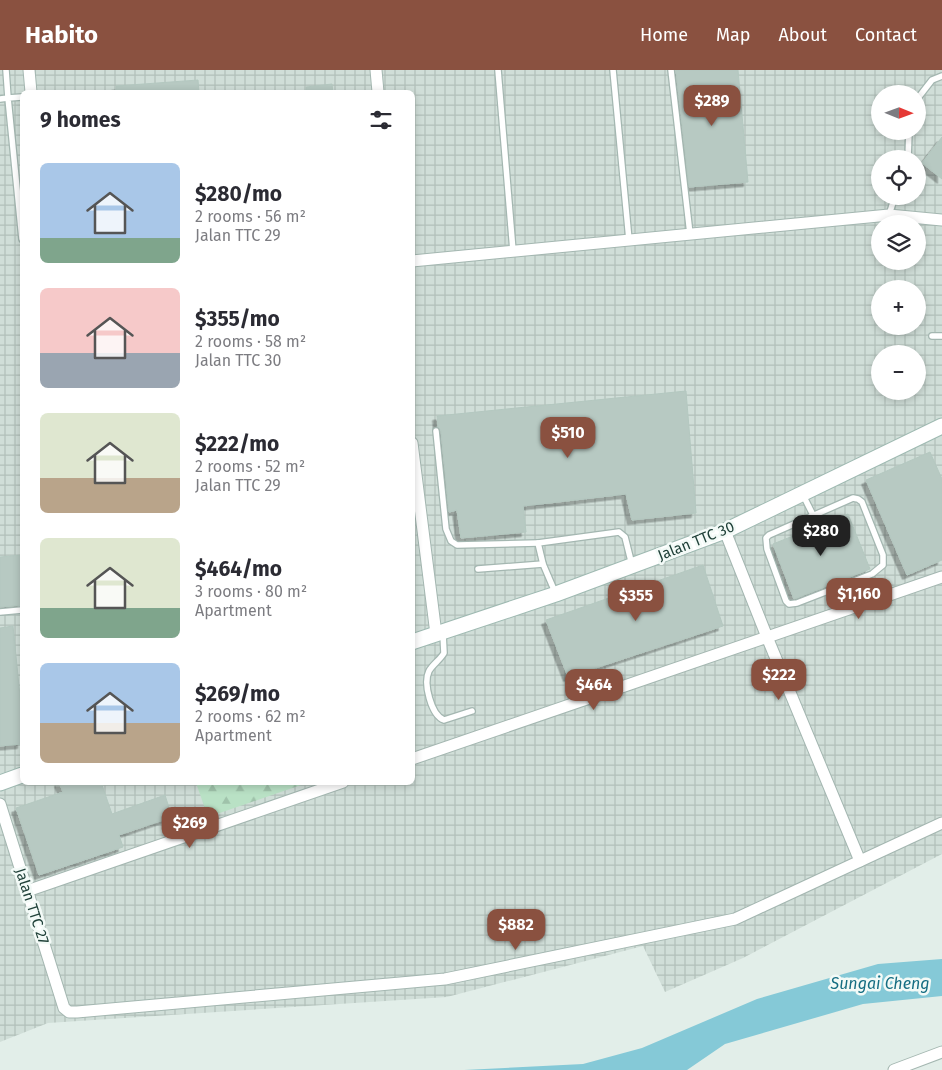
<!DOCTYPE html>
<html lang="en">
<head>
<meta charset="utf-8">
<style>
	:root { --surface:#fff; --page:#f2f2f3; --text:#2b2b33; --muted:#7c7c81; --accent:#8a5140 }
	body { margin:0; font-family:"Fira Sans",sans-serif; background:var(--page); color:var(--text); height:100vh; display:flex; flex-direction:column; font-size:19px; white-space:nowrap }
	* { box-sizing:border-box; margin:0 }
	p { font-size:16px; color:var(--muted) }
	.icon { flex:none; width:28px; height:28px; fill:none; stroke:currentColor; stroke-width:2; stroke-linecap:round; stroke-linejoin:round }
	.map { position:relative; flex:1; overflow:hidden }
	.details { position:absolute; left:20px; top:20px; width:395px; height:695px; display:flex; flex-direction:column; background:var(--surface); border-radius:8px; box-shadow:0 2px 8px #0003 }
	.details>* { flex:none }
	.needle { width:32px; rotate:91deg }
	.controls { position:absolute; left:871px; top:15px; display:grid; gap:10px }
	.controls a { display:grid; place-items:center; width:55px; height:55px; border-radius:50%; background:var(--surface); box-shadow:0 2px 8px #0003; font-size:25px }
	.price { position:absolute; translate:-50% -42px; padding:0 11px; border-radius:10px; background:var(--accent); color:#fff; font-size:16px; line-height:32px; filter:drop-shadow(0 1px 2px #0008) }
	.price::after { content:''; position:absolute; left:50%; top:30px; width:15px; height:11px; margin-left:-8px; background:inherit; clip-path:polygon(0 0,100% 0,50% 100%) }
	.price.current { background:#222; color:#fff }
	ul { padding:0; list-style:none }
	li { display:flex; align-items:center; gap:15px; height:125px; padding:0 20px }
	li span { display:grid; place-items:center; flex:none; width:140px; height:100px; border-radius:8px; color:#555 }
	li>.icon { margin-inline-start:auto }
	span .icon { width:60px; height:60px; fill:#fffc; stroke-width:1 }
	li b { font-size:21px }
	h2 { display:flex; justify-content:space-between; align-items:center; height:60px; padding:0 20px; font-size:21px }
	header { display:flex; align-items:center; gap:30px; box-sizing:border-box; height:70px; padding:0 25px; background:var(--accent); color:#fff }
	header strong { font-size:24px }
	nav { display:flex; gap:28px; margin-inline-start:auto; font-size:18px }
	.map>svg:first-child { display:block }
	.industrial { fill:url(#industrial-grid); fill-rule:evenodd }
	.forest { fill:url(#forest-firs) }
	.water { fill:#85c9d7 }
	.building { fill:#b7c9c2; stroke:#b4c8c0; filter:url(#shadow) }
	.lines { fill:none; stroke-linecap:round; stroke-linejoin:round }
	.lane-casing { stroke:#a4b7b1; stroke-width:8 }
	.street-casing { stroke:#a4b7b1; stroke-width:13 }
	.secondary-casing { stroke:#9fbab2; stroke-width:17 }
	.lane { stroke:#fff; stroke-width:5.5 }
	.street { stroke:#fff; stroke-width:11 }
	.secondary { stroke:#fff; stroke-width:15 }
	.labels { text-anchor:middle; stroke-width:5; stroke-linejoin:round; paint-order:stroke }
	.street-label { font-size:15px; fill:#204139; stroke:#f3faf7 }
	.water-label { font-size:16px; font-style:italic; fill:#156d82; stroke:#f3faf7 }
</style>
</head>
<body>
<header>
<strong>Habito</strong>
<nav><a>Home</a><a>Map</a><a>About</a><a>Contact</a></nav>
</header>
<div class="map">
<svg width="942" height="1000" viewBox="0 0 942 1000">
	<defs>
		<pattern id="industrial-grid" width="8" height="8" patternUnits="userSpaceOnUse" patternTransform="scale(1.25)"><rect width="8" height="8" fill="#d0ded8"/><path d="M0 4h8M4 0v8" fill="none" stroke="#b2c0ba"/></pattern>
		<pattern id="forest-firs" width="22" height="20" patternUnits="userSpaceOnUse" patternTransform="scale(1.25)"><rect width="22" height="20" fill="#b9e1c5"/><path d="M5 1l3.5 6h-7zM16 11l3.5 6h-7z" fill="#9fc2aa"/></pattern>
		<filter id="shadow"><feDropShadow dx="-4.5" dy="4.5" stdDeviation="0" flood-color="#0004"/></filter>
	</defs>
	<rect width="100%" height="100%" fill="#e2eee9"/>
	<path class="industrial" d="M0,0H942V784L743,888L665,922L643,876L447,927L48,953L0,972ZM22,22H412V712H22ZM880,24H918V61H880ZM880,89H918V126H880ZM880,154H918V191H880ZM880,219H918V256H880ZM880,284H918V321H880Z"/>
	<polygon class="forest" points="300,712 301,715 208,747 196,713"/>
	<polygon class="water" points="942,889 942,926 863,934 725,974 687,1000 464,1000 583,994 642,978 757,929 878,894"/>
	<g class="building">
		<polygon points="676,0 738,0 748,112 689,117"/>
		<polygon points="198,10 199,22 116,22 116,16"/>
		<polygon points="332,14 333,22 306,22 306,17"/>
		<polygon points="942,67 942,109 922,93"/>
		<polygon points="686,321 696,443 632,450 626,424 523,436 526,462 461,468 457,440 449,442 441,361 438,357 437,346"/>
		<polygon points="930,382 942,409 942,490 907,505 866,410"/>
		<polygon points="848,444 870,499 794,529 773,474"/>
		<polygon points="22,485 22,535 0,537 0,487"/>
		<polygon points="703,495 723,556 568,607 546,550"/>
		<polygon points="13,556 22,646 22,674 0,676 0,558"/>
		<polygon points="59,712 101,712 112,744 165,725 172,747 119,765 123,777 39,805 16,738 63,722"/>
	</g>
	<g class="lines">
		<defs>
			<g id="lane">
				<polyline points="498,0 513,181"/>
				<polyline points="613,0 629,170"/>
				<polyline points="671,0 690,164"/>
				<polyline points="918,28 932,10 942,6"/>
				<polyline points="0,29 8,28 6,0"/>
				<polyline points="908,89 909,61"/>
				<polyline points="889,145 895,126"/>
				<polyline points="22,169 8,28 22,27"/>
				<polyline points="932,266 942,266"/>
				<polyline points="436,361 446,459 451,471 457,475 538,473"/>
				<polyline points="803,425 813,445"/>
				<polygon points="853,428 858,429 862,432 883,485 883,495 872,504 797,533 789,534 786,531 767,479 766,468 769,465"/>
				<polyline points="478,499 543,494"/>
				<polyline points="555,522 543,494 538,473 619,462 625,467 632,495"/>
				<polyline points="0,542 22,540"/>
				<path d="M443,564L444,583C440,590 433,594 429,601C423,613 431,645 444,650L472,641"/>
			</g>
			<g id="street">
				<polyline points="29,0 31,22"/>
				<polyline points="376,0 378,22"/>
				<polyline points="412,191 889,145 942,150"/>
				<polyline points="412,373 436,564"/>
				<polyline points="725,461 767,567 860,791"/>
				<polyline points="412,689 942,507"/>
				<polyline points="0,734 64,938 69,942 77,942 445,909 735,849 942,753"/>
				<polyline points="27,821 343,712"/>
				<polyline points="894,1000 942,982"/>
			</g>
			<g id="secondary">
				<polyline points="412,572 556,524 725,461 942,356"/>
				<polyline points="0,713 22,705"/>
			</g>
		</defs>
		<use href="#lane" class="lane-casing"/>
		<use href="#street" class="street-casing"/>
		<use href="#secondary" class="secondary-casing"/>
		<use href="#lane" class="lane"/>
		<use href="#street" class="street"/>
		<use href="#secondary" class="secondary"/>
	</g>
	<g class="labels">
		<g class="street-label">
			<text transform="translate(696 471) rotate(-22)" y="5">Jalan TTC 30</text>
			<text transform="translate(32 836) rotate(72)" y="5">Jalan TTC 27</text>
		</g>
		<g class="water-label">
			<text x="880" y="919">Sungai Cheng</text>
		</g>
	</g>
</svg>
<div class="controls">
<a><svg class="needle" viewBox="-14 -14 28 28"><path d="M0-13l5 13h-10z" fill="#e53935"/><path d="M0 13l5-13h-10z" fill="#7c7c81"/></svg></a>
<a><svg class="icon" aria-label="locate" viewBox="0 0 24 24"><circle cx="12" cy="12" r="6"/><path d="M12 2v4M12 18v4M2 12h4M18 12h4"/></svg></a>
<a><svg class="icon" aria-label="layers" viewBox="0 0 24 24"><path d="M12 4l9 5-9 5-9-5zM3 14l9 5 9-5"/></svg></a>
<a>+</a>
<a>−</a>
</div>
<b class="price" style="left:712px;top:57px">$289</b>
<b class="price" style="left:568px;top:389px">$510</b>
<b class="price current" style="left:821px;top:487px">$280</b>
<b class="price" style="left:859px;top:550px">$1,160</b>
<b class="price" style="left:636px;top:552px">$355</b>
<b class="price" style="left:779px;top:631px">$222</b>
<b class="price" style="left:594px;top:641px">$464</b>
<b class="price" style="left:190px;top:779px">$269</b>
<b class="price" style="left:516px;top:881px">$882</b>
<section class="details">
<h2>9 homes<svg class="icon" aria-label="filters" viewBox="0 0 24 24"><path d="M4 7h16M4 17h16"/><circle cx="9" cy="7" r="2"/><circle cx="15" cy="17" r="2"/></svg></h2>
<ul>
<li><span style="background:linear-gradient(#a9c7e8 75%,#7fa58c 0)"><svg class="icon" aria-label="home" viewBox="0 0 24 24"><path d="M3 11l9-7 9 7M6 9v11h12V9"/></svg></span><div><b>$280/mo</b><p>2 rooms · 56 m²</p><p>Jalan TTC 29</p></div></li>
<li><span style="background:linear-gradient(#f6c9c9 65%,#9aa5b1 0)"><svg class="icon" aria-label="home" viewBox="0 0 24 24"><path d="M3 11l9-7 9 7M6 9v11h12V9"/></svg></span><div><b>$355/mo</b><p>2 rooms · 58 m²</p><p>Jalan TTC 30</p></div></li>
<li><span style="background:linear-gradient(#dfe7d0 65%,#b9a48a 0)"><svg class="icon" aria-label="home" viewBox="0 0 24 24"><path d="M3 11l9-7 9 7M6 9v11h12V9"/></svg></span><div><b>$222/mo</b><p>2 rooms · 52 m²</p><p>Jalan TTC 29</p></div></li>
<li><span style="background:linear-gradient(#dfe7d0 70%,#7fa58c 0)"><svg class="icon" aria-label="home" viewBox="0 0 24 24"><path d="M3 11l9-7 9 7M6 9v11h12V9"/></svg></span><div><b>$464/mo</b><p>3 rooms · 80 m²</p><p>Apartment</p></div></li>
<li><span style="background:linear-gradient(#a9c7e8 60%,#b9a48a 0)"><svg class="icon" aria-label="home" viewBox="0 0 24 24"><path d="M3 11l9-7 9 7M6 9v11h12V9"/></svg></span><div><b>$269/mo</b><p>2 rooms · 62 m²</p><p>Apartment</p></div></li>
</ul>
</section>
</div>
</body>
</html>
